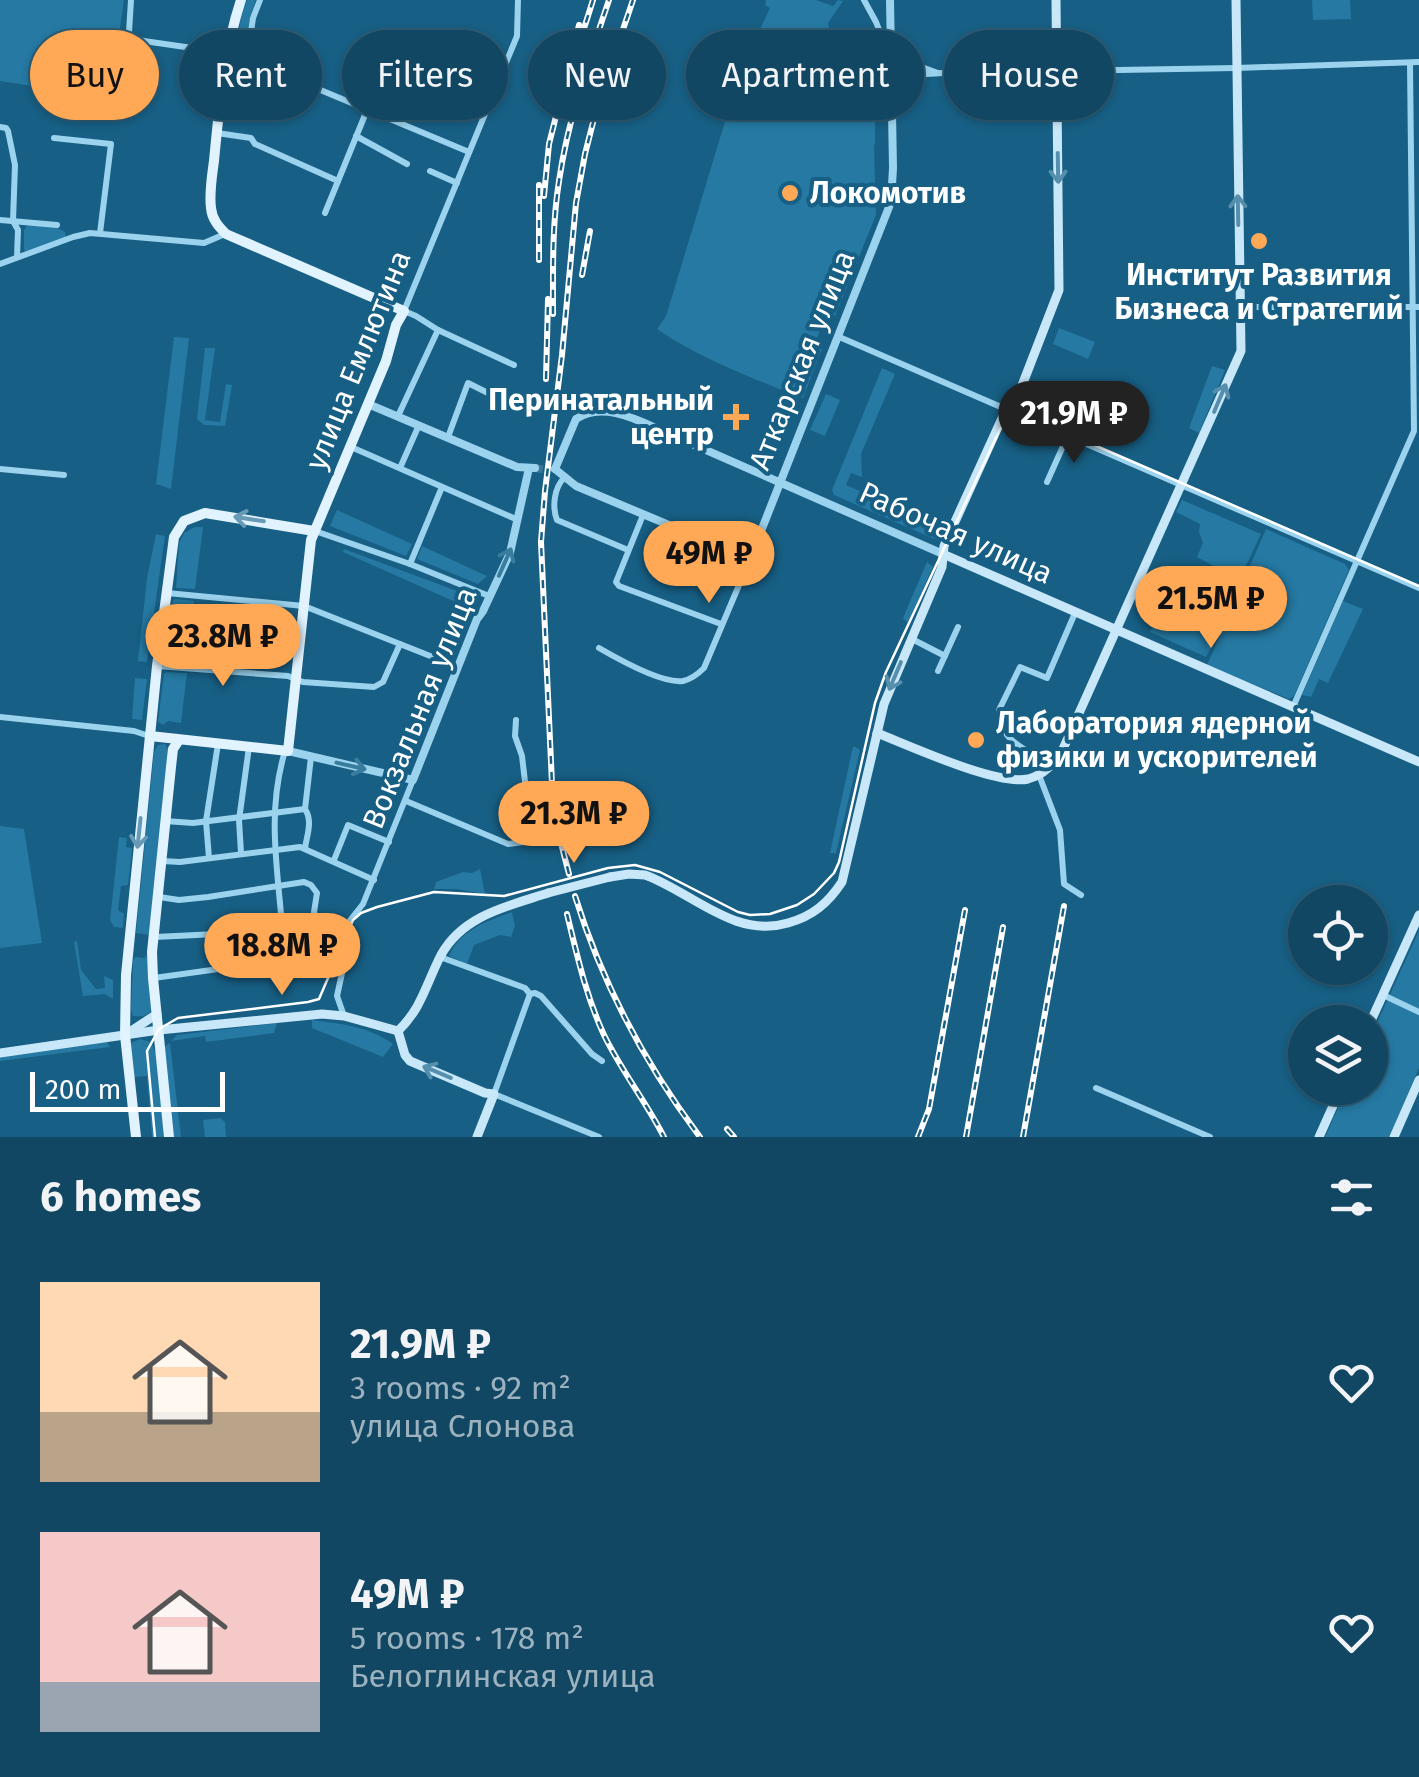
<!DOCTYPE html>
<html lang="en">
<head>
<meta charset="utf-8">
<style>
	:root { --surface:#114763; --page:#1a4e69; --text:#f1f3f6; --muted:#9cb2be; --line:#305f78; --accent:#ffa957 }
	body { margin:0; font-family:"Fira Sans",sans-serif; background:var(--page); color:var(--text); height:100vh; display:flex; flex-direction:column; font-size:38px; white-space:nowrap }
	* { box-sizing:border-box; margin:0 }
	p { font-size:32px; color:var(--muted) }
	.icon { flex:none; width:55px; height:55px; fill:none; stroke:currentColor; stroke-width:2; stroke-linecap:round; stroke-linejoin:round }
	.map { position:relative; height:1137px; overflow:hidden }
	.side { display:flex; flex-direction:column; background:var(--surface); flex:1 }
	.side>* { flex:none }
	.top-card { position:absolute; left:30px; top:30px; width:1360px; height:90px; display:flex; gap:20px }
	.controls { position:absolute; left:1288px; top:885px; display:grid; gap:20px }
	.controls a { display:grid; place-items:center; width:100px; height:100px; border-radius:50%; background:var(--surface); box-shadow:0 2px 8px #0004,0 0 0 2px var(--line); font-size:50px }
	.scale { position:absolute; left:30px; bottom:25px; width:195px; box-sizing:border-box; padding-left:10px; border:5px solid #fff; border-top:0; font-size:28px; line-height:35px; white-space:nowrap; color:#fff; -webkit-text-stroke:8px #175f84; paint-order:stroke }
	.price { position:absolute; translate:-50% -85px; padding:0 22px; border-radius:35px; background:var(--accent); color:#111; font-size:32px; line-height:65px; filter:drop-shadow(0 2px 5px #0008) }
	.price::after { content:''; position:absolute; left:50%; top:60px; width:30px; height:22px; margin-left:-15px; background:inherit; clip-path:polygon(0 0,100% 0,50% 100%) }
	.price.selected { background:#222; color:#fff }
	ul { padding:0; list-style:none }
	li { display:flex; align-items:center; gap:30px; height:250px; padding:0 40px }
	li span { display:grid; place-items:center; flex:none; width:280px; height:200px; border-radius:0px; color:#555 }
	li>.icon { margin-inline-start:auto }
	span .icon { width:120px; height:120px; fill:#fffc; stroke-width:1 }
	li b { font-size:42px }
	h2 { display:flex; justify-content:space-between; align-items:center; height:120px; padding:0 40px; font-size:42px }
	.pill { padding:0 35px; border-radius:45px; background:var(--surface); box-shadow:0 2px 8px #0004,0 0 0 2px var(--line); font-size:35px; line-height:90px }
	.pill.selected { background:var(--accent); color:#111 }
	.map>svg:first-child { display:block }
	.green { fill:#2579a2 }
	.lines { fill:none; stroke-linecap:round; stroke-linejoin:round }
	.tertiary-tunnel { stroke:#3a7796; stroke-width:8; stroke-dasharray:8 4; stroke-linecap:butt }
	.minor { stroke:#9bd2ed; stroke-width:6 }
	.tertiary { stroke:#9bd2ed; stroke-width:8 }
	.secondary { stroke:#c8e8f9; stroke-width:9 }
	.primary { stroke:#e1f3ff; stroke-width:10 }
	.tram { stroke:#fff; stroke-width:2.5 }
	.rail-casing { stroke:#fff; stroke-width:6 }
	.rail { stroke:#175f84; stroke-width:2.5; stroke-dasharray:8; stroke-linecap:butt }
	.secondary-bridge { stroke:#c8e8f9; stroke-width:9 }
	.oneway { stroke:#558fad }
	.oneway2 { stroke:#689ab5 }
	.oneway3 { stroke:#387c9e }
	.poi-dot { fill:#ffa957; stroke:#175f84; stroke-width:4 }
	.labels { text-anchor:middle; stroke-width:8; stroke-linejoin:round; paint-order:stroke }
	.poi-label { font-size:30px; font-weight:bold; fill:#fff; stroke:#175f84; text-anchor:start }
	.street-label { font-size:30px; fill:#fff; stroke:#175f84 }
</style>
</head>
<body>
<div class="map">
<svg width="1419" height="1137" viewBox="0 0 1419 1137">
	<rect width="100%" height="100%" fill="#175f84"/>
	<g class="green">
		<polygon points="0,0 124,0 120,28 123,49 116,99 0,81"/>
		<polygon points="247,0 256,0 250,17 247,48 245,50 240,50 236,46 241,18"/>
		<path d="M766,0H816L833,6L838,0L843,1L828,23L832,37L844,39L856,58L868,54L880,86L875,88V145H874L876,215L835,316L827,314L814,345L822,349L803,398C758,381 695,356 657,329L666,316L747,49L753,45L770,8L765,5Z"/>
		<polygon points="1312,0 1350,0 1351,19 1313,20"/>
		<polygon points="28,225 56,227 65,232 66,237 26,251 24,250 24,230"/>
		<polygon points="1059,328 1095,342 1088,359 1053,344"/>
		<polygon points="174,337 189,338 171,489 156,484"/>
		<polygon points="205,348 215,348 205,420 220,422 226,384 232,385 225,426 204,425 197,419"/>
		<polygon points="1212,366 1225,370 1199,433 1189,428"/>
		<polygon points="882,368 895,374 861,454 862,477 851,473 846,485 949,529 941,542 834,495 832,490"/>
		<polygon points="826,394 840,400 825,436 810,430"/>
		<polygon points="1182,500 1261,534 1236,587 1221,570 1197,557 1203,543 1199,532 1200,524 1176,512"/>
		<polygon points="337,510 412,544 406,556 330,526"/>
		<polygon points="195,527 203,527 195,589 176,588 179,543 184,533"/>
		<polygon points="1266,529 1345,564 1349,570 1294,696 1289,699 1207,665"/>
		<polygon points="156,534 165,536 147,662 138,661 147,578"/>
		<polygon points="422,546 487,576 478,584 417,559"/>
		<polygon points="344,549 476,598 471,609 343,552"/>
		<polygon points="927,562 933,567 908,622 903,619 905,613"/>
		<polygon points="175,599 194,601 188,663 168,660 166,657 173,600"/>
		<polygon points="1343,601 1363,609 1328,683 1319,679 1311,697 1302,695"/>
		<polygon points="1156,620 1217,636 1206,657 1150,632"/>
		<polygon points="167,672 187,673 181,723 168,721 163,725 158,722 164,674"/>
		<polygon points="135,678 147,679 142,720 132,719"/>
		<polygon points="165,744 169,751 150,935 136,933 154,752 158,745"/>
		<polygon points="853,746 860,750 836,853 830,853"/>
		<polygon points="0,826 24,829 42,943 0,948"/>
		<polygon points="119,837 127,838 126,847 132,848 128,885 121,886 118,910 124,914 123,928 114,927 110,920"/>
		<polygon points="480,869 485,894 456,889 434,889 436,882 463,872 472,873"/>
		<path d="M512,912L515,926L511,937L500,935L474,945L467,964L449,956C460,930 487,921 512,912Z"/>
		<polygon points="1419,931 1419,1068 1389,1137 1325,1137 1347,1088 1370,1088 1370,1038"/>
		<polygon points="77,941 81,970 96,989 105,988 104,976 113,980 113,999 105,994 83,996 74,942"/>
		<path d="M145,955L149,960L152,1008C149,1016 142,1017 133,1016L131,1010L133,961L135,957L145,958Z"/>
		<path d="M312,1020C342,1024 368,1026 393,1044L383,1057L312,1028Z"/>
		<polygon points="277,1023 274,1033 206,1042 205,1036 171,1041 177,1035"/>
		<polygon points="140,1039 151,1042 156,1054 165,1137 152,1137 147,1076 134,1077 131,1043"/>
		<polygon points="107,1042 110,1047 0,1061 0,1056"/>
		<polygon points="170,1043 181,1137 174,1137 164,1047"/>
		<polygon points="220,1118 225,1122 226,1137 205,1137 203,1120"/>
	</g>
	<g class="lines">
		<polyline class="tertiary-tunnel" points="535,468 549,470"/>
		<g class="minor">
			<polyline points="131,0 129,32 130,39 234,54 469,152"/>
			<polyline points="864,0 876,22 890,58"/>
			<polyline points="891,37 916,65 938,73"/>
			<polyline points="247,60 253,18 260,0"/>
			<polyline points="893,76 943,73 1236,68 1419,62"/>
			<polyline points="0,127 6,128 8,131 15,165 13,221 18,230 17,257"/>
			<polyline points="217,133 251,138 255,144 338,181"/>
			<polyline points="356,136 407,164"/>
			<polyline points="54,138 111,144 100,233"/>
			<polyline points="430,171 457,183"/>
			<polyline points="325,213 367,110"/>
			<polyline points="0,220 57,225"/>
			<polyline points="0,264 73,237 90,233 204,243 225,234"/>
			<polyline points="1240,307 1419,307"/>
			<polyline points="837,336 1419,588"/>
			<polyline points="514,365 438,330 416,316 404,311 517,36 518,0"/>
			<polyline points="398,416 438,330"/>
			<polyline points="448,437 468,383 500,399"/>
			<polyline points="351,447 518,520"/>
			<polyline points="400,468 419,425"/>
			<polyline points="0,469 64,475"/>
			<path d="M564,478C554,488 552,507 557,520L628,550"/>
			<polyline points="1047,482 1068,435"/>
			<polyline points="643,515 616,582 619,586 721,624"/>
			<polyline points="315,531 410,564 489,596"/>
			<polyline points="410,564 442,487"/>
			<polyline points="167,593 304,606 458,667"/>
			<polyline points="912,639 945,656"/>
			<path d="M599,648C618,659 662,684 683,681C692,679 698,674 704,668L750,559"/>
			<polyline points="157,666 288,676 303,682 374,687 383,682 400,644"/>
			<polyline points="938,671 958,627"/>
			<polyline points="1293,707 1414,431 1410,63"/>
			<polyline points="0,717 134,731 149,736"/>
			<path d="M1041,773C1035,747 1020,752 1007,735C1003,729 1002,718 999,710L1020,667L1047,678L1075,613"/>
			<polyline points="1039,775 1060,830 1064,884 1081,895"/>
			<polyline points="406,801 508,844 532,841 536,839 532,807 526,790 522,756 515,736 516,720"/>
			<polyline points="165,821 193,823 305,809"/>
			<path d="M305,848C307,835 313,821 305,809L311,757"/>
			<polyline points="241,853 239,820 249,747"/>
			<polyline points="209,858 206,821 218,744"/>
			<polyline points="334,860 348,825 389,842"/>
			<polyline points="162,861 180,862 300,847 374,880"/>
			<polyline points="159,897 179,900 208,897 304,882 311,885 317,893 314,912 316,920"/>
			<path d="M282,925C277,865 267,811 285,751"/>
			<polyline points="155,937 217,934 316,921 348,923"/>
			<polyline points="440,957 525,988 530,994 535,993 541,996 592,1054 602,1061"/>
			<polyline points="334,958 348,923 363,904 413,780"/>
			<polyline points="334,958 342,973 337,996 344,1016"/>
			<polyline points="154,978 282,960 319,953 334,958"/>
			<polyline points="530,994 494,1094 599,1137"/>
			<polyline points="1383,995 1419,1012"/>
			<polyline points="1096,1088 1210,1137"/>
		</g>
		<g class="tertiary">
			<polyline points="368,404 517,467 535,468"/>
			<polyline points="555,469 576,486 750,559 891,202 893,168 890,0"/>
			<path d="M555,469L576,419C596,405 621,413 642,422L943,554"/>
			<polyline points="288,751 413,780 477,619 483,611 510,553 529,468"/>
		</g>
		<g class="secondary">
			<polyline points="943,554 1419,762"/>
			<path d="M877,733C908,745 997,786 1028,779C1044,775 1055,763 1063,749L1241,351L1236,0"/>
			<path d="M610,877L629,874L645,875C692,892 734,939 788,923C813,916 828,903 842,882L884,704L942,567L944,546L1003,416L1016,401L1059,290L1056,0"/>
			<polyline points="1370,1023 1419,915"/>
			<path d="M398,1031C422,1008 426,984 441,955C463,915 508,906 548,893"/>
			<polyline points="398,1031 405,1055 410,1061 485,1093 494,1094 477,1137"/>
			<polyline points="128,1033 157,1014"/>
			<polyline points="0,1053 159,1030 322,1014 344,1016 398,1031"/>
			<polyline points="1319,1137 1341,1088"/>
			<polyline points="1394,1137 1419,1080"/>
		</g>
		<g class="primary">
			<path d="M150,736L288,751L311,540L368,404L386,361L396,325L404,311L226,234C218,226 212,219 211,208C209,193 212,176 214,161C219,108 224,51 241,0"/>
			<polyline points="136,1137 125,1035 126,975 157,666 174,537 184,521 205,513 314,531"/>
			<polyline points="169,1137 153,978 152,952 171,767 173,749 179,740"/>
		</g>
		<polyline class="tram" points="155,1137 147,1051 159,1029 178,1018 308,1002 319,999 353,920 361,913 377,907 434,892 504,896 608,868 635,865 660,872 738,912 750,915 770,914 797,905 814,894 834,873 839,862 875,703 886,672 1003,423 1014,415 1025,415 1419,586"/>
		<defs>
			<g id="rail">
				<polyline points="581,38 593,0"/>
				<polyline points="544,196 549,144 579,25"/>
				<polyline points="539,260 539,185"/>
				<polyline points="582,275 590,231"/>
				<path d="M553,314C553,269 552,225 559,181C568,119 589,59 609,0"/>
				<polyline points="546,379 548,299"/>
				<polyline points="569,874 555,820 552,784 541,542 545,491 562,355 576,203 585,154 598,103 633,0"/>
				<path d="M575,896C602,983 645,1064 700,1137"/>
				<path d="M567,914C577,955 586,996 604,1035C621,1070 646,1102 664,1137"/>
				<polyline points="727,1129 734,1137"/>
				<polyline points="918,1137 929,1109 965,910"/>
				<polyline points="966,1137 1003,927"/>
				<polyline points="1023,1137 1064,906"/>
			</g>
		</defs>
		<use href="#rail" class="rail-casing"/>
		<use href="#rail" class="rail"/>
		<polyline class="secondary-bridge" points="548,893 610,877"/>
	</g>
	<defs><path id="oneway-shaft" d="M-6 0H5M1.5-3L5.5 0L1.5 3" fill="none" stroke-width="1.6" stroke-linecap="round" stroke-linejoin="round" transform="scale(2.5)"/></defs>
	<g class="oneway">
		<use href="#oneway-shaft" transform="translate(1058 168) rotate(89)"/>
		<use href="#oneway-shaft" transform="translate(1238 210) rotate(-91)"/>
		<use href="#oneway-shaft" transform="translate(1220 398) rotate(-67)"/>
		<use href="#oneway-shaft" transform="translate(895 676) rotate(113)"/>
		<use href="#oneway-shaft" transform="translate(437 1072) rotate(-157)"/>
	</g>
	<g class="oneway2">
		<use href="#oneway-shaft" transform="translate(249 519) rotate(-171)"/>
		<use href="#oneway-shaft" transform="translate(139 833) rotate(96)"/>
	</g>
	<g class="oneway3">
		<use href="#oneway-shaft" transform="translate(505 562) rotate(-66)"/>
		<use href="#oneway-shaft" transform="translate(351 766) rotate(13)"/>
	</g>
	<g class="poi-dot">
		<circle cx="790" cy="193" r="10"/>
		<circle cx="1259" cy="241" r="10"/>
		<path d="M731 402h10v10h10v10h-10v10h-10v-10h-10v-10h10z"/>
		<circle cx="976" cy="740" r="10"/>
	</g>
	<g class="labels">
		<g class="poi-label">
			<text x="810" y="203">Локомотив</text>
			<text x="1259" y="285" text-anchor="middle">Институт Развития<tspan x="1259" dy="34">Бизнеса и Стратегий</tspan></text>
			<text x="714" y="410" text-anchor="end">Перинатальный<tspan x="714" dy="34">центр</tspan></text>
			<text x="996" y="733">Лаборатория ядерной<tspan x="996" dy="34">физики и ускорителей</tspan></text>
		</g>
		<g class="street-label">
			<text transform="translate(358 360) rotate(-68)" y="10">улица Емлютина</text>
			<text transform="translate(802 360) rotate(-68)" y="10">Аткарская улица</text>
			<text transform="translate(956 533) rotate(24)" y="10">Рабочая улица</text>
			<text transform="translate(420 708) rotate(-68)" y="10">Вокзальная улица</text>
		</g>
	</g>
</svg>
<div class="controls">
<a><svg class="icon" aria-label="locate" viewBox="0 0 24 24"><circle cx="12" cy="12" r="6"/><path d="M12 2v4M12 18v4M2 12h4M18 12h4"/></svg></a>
<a><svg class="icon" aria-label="layers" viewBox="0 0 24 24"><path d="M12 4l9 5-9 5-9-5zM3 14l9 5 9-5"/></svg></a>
</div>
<div class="scale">200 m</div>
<b class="price selected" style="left:1074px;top:466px">21.9M ₽</b>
<b class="price" style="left:709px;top:606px">49M ₽</b>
<b class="price" style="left:1211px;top:651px">21.5M ₽</b>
<b class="price" style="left:223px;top:689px">23.8M ₽</b>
<b class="price" style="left:574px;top:866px">21.3M ₽</b>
<b class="price" style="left:282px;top:998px">18.8M ₽</b>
<div class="top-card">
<a class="pill selected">Buy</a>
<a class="pill">Rent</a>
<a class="pill">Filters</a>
<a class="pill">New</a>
<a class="pill">Apartment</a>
<a class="pill">House</a>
</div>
</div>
<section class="side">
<h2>6 homes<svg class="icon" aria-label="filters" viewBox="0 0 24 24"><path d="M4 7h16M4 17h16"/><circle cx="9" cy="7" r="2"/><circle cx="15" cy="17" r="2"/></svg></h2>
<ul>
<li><span style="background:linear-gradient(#ffd9b3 65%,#b9a48a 0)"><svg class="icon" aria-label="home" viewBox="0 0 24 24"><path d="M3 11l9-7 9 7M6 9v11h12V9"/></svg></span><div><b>21.9M ₽</b><p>3 rooms · 92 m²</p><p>улица Слонова</p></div><svg class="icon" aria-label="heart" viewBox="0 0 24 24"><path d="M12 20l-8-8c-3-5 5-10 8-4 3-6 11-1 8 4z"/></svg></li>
<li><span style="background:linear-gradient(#f6c9c9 75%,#9aa5b1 0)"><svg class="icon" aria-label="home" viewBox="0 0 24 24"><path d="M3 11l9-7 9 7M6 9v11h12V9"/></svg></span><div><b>49M ₽</b><p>5 rooms · 178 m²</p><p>Белоглинская улица</p></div><svg class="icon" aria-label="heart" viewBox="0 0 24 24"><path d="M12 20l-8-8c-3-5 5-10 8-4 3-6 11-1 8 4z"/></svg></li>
</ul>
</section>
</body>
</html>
